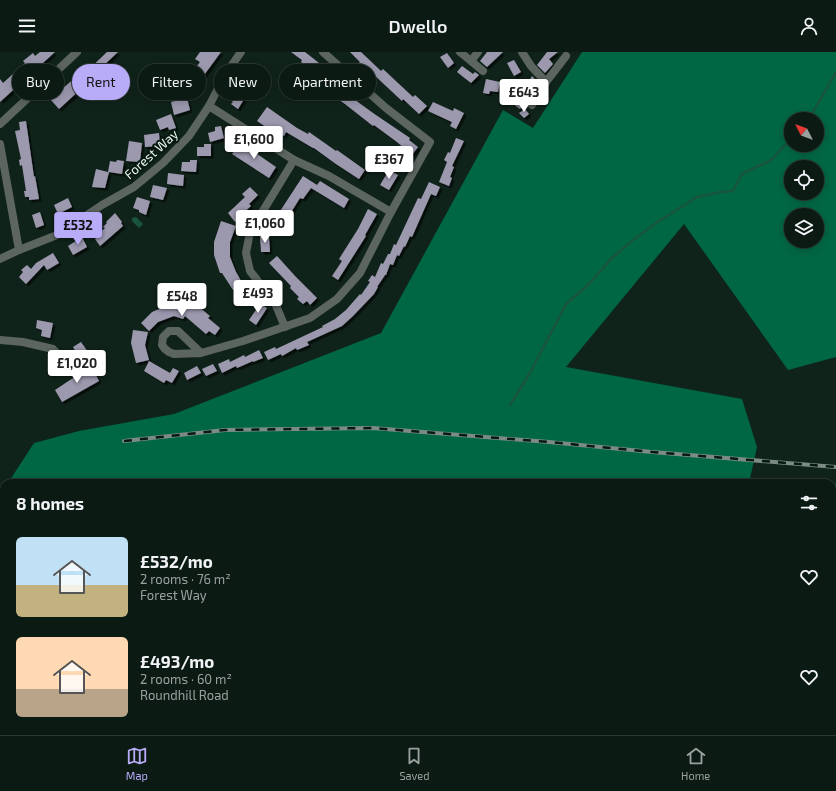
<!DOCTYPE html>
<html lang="en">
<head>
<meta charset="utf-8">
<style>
	:root { --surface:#0c1a14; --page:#15231d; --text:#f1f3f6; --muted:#9aa1a0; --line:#2c3834; --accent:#b8abf7 }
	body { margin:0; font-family:"Exo 2",sans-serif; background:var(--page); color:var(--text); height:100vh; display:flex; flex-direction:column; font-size:15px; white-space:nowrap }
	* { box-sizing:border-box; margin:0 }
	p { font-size:13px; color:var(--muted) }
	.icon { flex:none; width:22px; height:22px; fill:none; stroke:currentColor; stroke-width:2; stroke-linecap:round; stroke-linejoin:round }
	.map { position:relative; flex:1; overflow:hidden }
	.side { position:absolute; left:0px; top:427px; width:836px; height:256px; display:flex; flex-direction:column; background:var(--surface); border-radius:12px 12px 0 0; box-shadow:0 2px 10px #0003,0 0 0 1px var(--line) }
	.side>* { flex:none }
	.hud { position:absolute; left:12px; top:12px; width:400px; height:36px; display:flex; gap:8px }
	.needle { width:26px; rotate:312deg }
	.tools { position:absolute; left:784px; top:60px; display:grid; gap:8px }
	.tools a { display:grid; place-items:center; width:40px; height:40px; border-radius:50%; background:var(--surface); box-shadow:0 2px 10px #0003,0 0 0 1px var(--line); font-size:20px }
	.price { position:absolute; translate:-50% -34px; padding:0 9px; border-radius:4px; background:#fff; color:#222; font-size:13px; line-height:26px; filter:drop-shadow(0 1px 2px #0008) }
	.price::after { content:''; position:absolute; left:50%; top:24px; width:12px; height:9px; margin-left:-6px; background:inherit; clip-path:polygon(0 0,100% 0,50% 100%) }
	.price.active { background:var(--accent); color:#111 }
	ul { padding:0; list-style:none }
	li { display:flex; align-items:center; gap:12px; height:100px; padding:0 16px }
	li span { display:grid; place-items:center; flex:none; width:112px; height:80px; border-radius:6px; color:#555 }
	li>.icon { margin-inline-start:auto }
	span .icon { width:48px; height:48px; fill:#fffc; stroke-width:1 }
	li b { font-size:17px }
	h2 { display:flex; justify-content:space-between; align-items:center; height:48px; padding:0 16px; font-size:17px }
	.tag { padding:0 14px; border-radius:18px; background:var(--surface); box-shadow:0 2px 10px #0003,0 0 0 1px var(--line); font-size:14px; line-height:36px }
	.tag.active { background:var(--accent); color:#111 }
	header { display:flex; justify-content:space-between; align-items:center; height:52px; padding:0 16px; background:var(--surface); font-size:18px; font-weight:600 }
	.tabs { display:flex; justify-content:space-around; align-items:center; height:56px; border-top:1px solid var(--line); background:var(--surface); font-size:11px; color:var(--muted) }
	.tabs a { display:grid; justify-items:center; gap:2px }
	.tabs .active { color:var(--accent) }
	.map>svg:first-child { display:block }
	.forest { fill:#006745; fill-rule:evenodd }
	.water { fill:#18553c }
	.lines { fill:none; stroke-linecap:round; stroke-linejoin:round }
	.stream { stroke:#18553c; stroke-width:2.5 }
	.building { fill:#9c99af; filter:url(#shadow) }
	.street { stroke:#5c6560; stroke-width:8 }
	.rail-casing { stroke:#7c8c84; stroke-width:4 }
	.rail { stroke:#071a11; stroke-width:2.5; stroke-dasharray:8; stroke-linecap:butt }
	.labels { text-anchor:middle; stroke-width:4; stroke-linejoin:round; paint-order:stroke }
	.street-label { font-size:13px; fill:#ebf7f0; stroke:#071a11 }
</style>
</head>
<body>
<header><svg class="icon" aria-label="menu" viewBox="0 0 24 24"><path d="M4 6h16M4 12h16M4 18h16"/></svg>Dwello<svg class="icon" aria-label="person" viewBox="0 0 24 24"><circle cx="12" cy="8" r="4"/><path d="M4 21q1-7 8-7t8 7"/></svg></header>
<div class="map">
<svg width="836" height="683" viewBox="0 0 836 683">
	<defs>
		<filter id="shadow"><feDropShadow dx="2.5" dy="2.5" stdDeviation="0" flood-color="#0009"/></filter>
	</defs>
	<rect width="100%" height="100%" fill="#10231a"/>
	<g class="forest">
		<path d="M582,0H836V305L788,318L684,172L566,315L742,347L757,395L749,431H8L34,391L79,379L174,362L381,281L503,58L533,76ZM791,67H817V93H791ZM791,115H817V141H791ZM791,163H817V189H791Z"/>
		<polygon points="832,432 836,432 836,472 832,469"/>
		<polygon points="4,437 4,462 0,458 0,443"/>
		<polygon points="836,641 836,680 823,683 765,683 757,679 832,679 832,643"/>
	</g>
	<polygon class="water" points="136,165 143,172 139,176 132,169 132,166"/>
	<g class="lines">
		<g class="stream">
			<polyline points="809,67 836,20"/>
			<polyline points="510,353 531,319 566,252 589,232 611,207 627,193 653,173 697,145 720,140 733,139 742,122 771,108 791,87"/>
		</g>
	</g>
	<g class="building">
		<polygon points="40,0 55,0 0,50 0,27 3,31 25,11 23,9 33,1 35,4"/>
		<polygon points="107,0 118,0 103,14 105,15 59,57 50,47 82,20 84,22"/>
		<polygon points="200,0 221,0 188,45 179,38 200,10 195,7"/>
		<polygon points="291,0 305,0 319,11 314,19 301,10 302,8"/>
		<polygon points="350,0 361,0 381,19 383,17 413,45 415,43 427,54 419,62 403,47 402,49 371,20 370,22 358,12 360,10"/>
		<polygon points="487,0 503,0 487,15 480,9"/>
		<polygon points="547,0 558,0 549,7 553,12 545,21 537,13"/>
		<polygon points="447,1 454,11 448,16 440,5"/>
		<polygon points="514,8 521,20 514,24 507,11"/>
		<polygon points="253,11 260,15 251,29 254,31 238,57 231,52 233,50 230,47"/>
		<polygon points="462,14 473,22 475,20 479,23 471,31 457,20"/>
		<polygon points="318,21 373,61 410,86 409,88 418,95 412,103 397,90 374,73 373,74 345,52 312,29"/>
		<polygon points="532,24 538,30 535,35 536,36 533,41 532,40 520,57 512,51 516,45 511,41 515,36 518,39 525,29 527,32"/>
		<polygon points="486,27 500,30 498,40 490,39 489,42 483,41"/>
		<polygon points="187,46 190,58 174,63 171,50"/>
		<polygon points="433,50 453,59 454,56 464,61 456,77 450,74 452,70 428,59"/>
		<polygon points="267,55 297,76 308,82 309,80 336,99 337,98 365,118 359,127 336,112 314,96 313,96 286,80 284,84 271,75 269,77 257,69"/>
		<polygon points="525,57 529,62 524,66 519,61"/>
		<polygon points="171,62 176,76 169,78 168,75 160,78 156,68"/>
		<polygon points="26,69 34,125 35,124 39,147 29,148 29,145 25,145 24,139 26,139 22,113 20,114 19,108 21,107 15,79 20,78 19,70"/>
		<polygon points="221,74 224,86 210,90 208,81 215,79 215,75"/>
		<polygon points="159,81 160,94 145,95 144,83"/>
		<polygon points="456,86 464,89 452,114 454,115 450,125 452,126 449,134 439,130 447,110 444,108 448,100 450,101"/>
		<polygon points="129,89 142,91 140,110 126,109"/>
		<polygon points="240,90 276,115 269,126 232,102"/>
		<polygon points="204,92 211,92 211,104 197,104 197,95 204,95"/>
		<polygon points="117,108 124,109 122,122 109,120 105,136 92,135 96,117 108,120 110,109 116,110"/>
		<polygon points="190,108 197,108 196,120 181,119 182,110 190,110"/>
		<polygon points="389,118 398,123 389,138 380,133"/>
		<polygon points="168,121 184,123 183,134 167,132"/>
		<polygon points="303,124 317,133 320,129 349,147 344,156 311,136 303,147 300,146 278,181 269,176"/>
		<polygon points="429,130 440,135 436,144 431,142 412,185 410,184 405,195 404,194 399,204 397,203 393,213 390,212 386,223 385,223 377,235 378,235 374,242 353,264 342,274 307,290 309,293 297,298 296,296 282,304 281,302 268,308 264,300 275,295 276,297 323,275 322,274 335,267 346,258 360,242 361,243 370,230 368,229 372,223 375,225 381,211 383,212 388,202 390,202 394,192 396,193 418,146 421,147"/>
		<polygon points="153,133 167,136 163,148 150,145"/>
		<polygon points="250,135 258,143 249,152 251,154 242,162 243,164 235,170 228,161 245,145 242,142"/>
		<polygon points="137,145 150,149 146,163 139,160 139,158 133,156"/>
		<polygon points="68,146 72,155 58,162 54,153"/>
		<polygon points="368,157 377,162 365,183 366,184 338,228 332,224 342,209 339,207 358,177"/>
		<polygon points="40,160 44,173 36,176 32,163"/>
		<polygon points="115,161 122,170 121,171 123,174 100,194 95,187 99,184 98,182 105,176 103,175 107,171 106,170"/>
		<polygon points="221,169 236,174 230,190 230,205 236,220 251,246 244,250 235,237 233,238 222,221 220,221 214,203 214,190"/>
		<polygon points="82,185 87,195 73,203 68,194"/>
		<polygon points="260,185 269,185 270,200 261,200"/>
		<polygon points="53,201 59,211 47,218 44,213 26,232 19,225 23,220 21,218 27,213 31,217 36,211"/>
		<polygon points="277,204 295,224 317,246 310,253 307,249 303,252 297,247 299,245 290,236 291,234 269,211"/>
		<polygon points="178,246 183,248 182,251 197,257 199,255 210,264 208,266 220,276 215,283 209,279 206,282 185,264 183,267 174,264 158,270 149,279 141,271 152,260 176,250"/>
		<polygon points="260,252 267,256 256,273 249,268"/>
		<polygon points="37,268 53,271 50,286 41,284 42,278 36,276"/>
		<polygon points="133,278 148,280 145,293 149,308 136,311 131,291"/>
		<polygon points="81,290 88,300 79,306 73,295"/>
		<polygon points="259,298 263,306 253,310 253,309 237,316 236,314 222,321 218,312 229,307 230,310 244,303 245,305"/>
		<polygon points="149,309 170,321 173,316 179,319 172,331 166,328 164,331 144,319"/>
		<polygon points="213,312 217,319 206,324 202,317"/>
		<polygon points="91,314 99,329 62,350 55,338"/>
		<polygon points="197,314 201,321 187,328 184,321"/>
	</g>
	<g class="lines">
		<g class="street">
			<polyline points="460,0 471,9"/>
			<polyline points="478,0 471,9 483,19"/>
			<polyline points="522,0 531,14 546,30 532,53"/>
			<polyline points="546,30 566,4"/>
			<polyline points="209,54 294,108 329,124 391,160"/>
			<polyline points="0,72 77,0"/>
			<polyline points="0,92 19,198"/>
			<polyline points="0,207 19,198 57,183 102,153 134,135 163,111 189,84 209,54 225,23 241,0"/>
			<polyline points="285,275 275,251 250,219 246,201 250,180 294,108"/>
			<polyline points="0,288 23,290 53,297 67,312"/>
			<polyline points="201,301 178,279 169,279 163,285 162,293 165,297 169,300 174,302 201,301 243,289 310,266 337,247 360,221 391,160 430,90 386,56 323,0"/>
			<polyline points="832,668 836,666"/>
			<path d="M695,679C726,680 759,683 791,679"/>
			<polyline points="315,683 324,679"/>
			<polyline points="553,683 553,679"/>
		</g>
		<defs>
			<polyline id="rail" points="124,389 225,378 373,376 549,390 652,400 836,415"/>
		</defs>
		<use href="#rail" class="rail-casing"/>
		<use href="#rail" class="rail"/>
	</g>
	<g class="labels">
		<g class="street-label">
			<text transform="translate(151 102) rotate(-42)" y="5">Forest Way</text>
		</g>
	</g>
</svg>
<div class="tools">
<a><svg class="needle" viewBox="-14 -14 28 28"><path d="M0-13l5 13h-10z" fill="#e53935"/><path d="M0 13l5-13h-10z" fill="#9aa1a0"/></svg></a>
<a><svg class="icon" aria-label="locate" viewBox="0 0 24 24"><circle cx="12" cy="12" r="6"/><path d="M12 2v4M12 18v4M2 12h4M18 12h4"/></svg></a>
<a><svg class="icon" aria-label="layers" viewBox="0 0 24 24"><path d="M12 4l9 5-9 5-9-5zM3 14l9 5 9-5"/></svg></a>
</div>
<b class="price" style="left:524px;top:61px">£643</b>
<b class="price" style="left:254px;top:108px">£1,600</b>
<b class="price" style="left:389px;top:128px">£367</b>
<b class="price" style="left:265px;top:192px">£1,060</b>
<b class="price active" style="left:78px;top:194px">£532</b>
<b class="price" style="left:258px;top:262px">£493</b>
<b class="price" style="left:182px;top:265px">£548</b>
<b class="price" style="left:77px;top:332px">£1,020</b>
<div class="hud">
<a class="tag">Buy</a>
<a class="tag active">Rent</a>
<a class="tag">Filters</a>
<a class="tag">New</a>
<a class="tag">Apartment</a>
</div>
<section class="side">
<h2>8 homes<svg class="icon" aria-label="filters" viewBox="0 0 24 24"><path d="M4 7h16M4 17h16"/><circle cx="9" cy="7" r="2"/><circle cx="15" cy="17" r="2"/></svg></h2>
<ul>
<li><span style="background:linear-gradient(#bfe0f5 60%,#c2b280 0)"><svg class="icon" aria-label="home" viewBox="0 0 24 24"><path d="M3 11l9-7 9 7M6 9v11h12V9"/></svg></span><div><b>£532/mo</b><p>2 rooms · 76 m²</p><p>Forest Way</p></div><svg class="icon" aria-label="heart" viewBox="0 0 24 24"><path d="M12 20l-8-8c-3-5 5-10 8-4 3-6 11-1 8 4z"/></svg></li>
<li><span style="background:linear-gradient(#ffd9b3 65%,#b9a48a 0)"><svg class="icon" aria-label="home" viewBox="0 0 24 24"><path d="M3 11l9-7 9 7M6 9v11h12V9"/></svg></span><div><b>£493/mo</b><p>2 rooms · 60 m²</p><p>Roundhill Road</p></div><svg class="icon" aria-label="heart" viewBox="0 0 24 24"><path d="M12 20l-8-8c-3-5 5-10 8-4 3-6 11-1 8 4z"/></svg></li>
</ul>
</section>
</div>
<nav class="tabs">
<a class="active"><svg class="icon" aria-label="map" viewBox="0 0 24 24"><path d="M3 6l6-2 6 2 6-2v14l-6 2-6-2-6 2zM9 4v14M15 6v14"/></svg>Map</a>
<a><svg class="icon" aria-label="saved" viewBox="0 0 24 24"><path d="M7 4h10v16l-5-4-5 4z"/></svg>Saved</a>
<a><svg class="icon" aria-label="home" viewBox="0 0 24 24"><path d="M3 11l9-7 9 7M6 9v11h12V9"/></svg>Home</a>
</nav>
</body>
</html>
